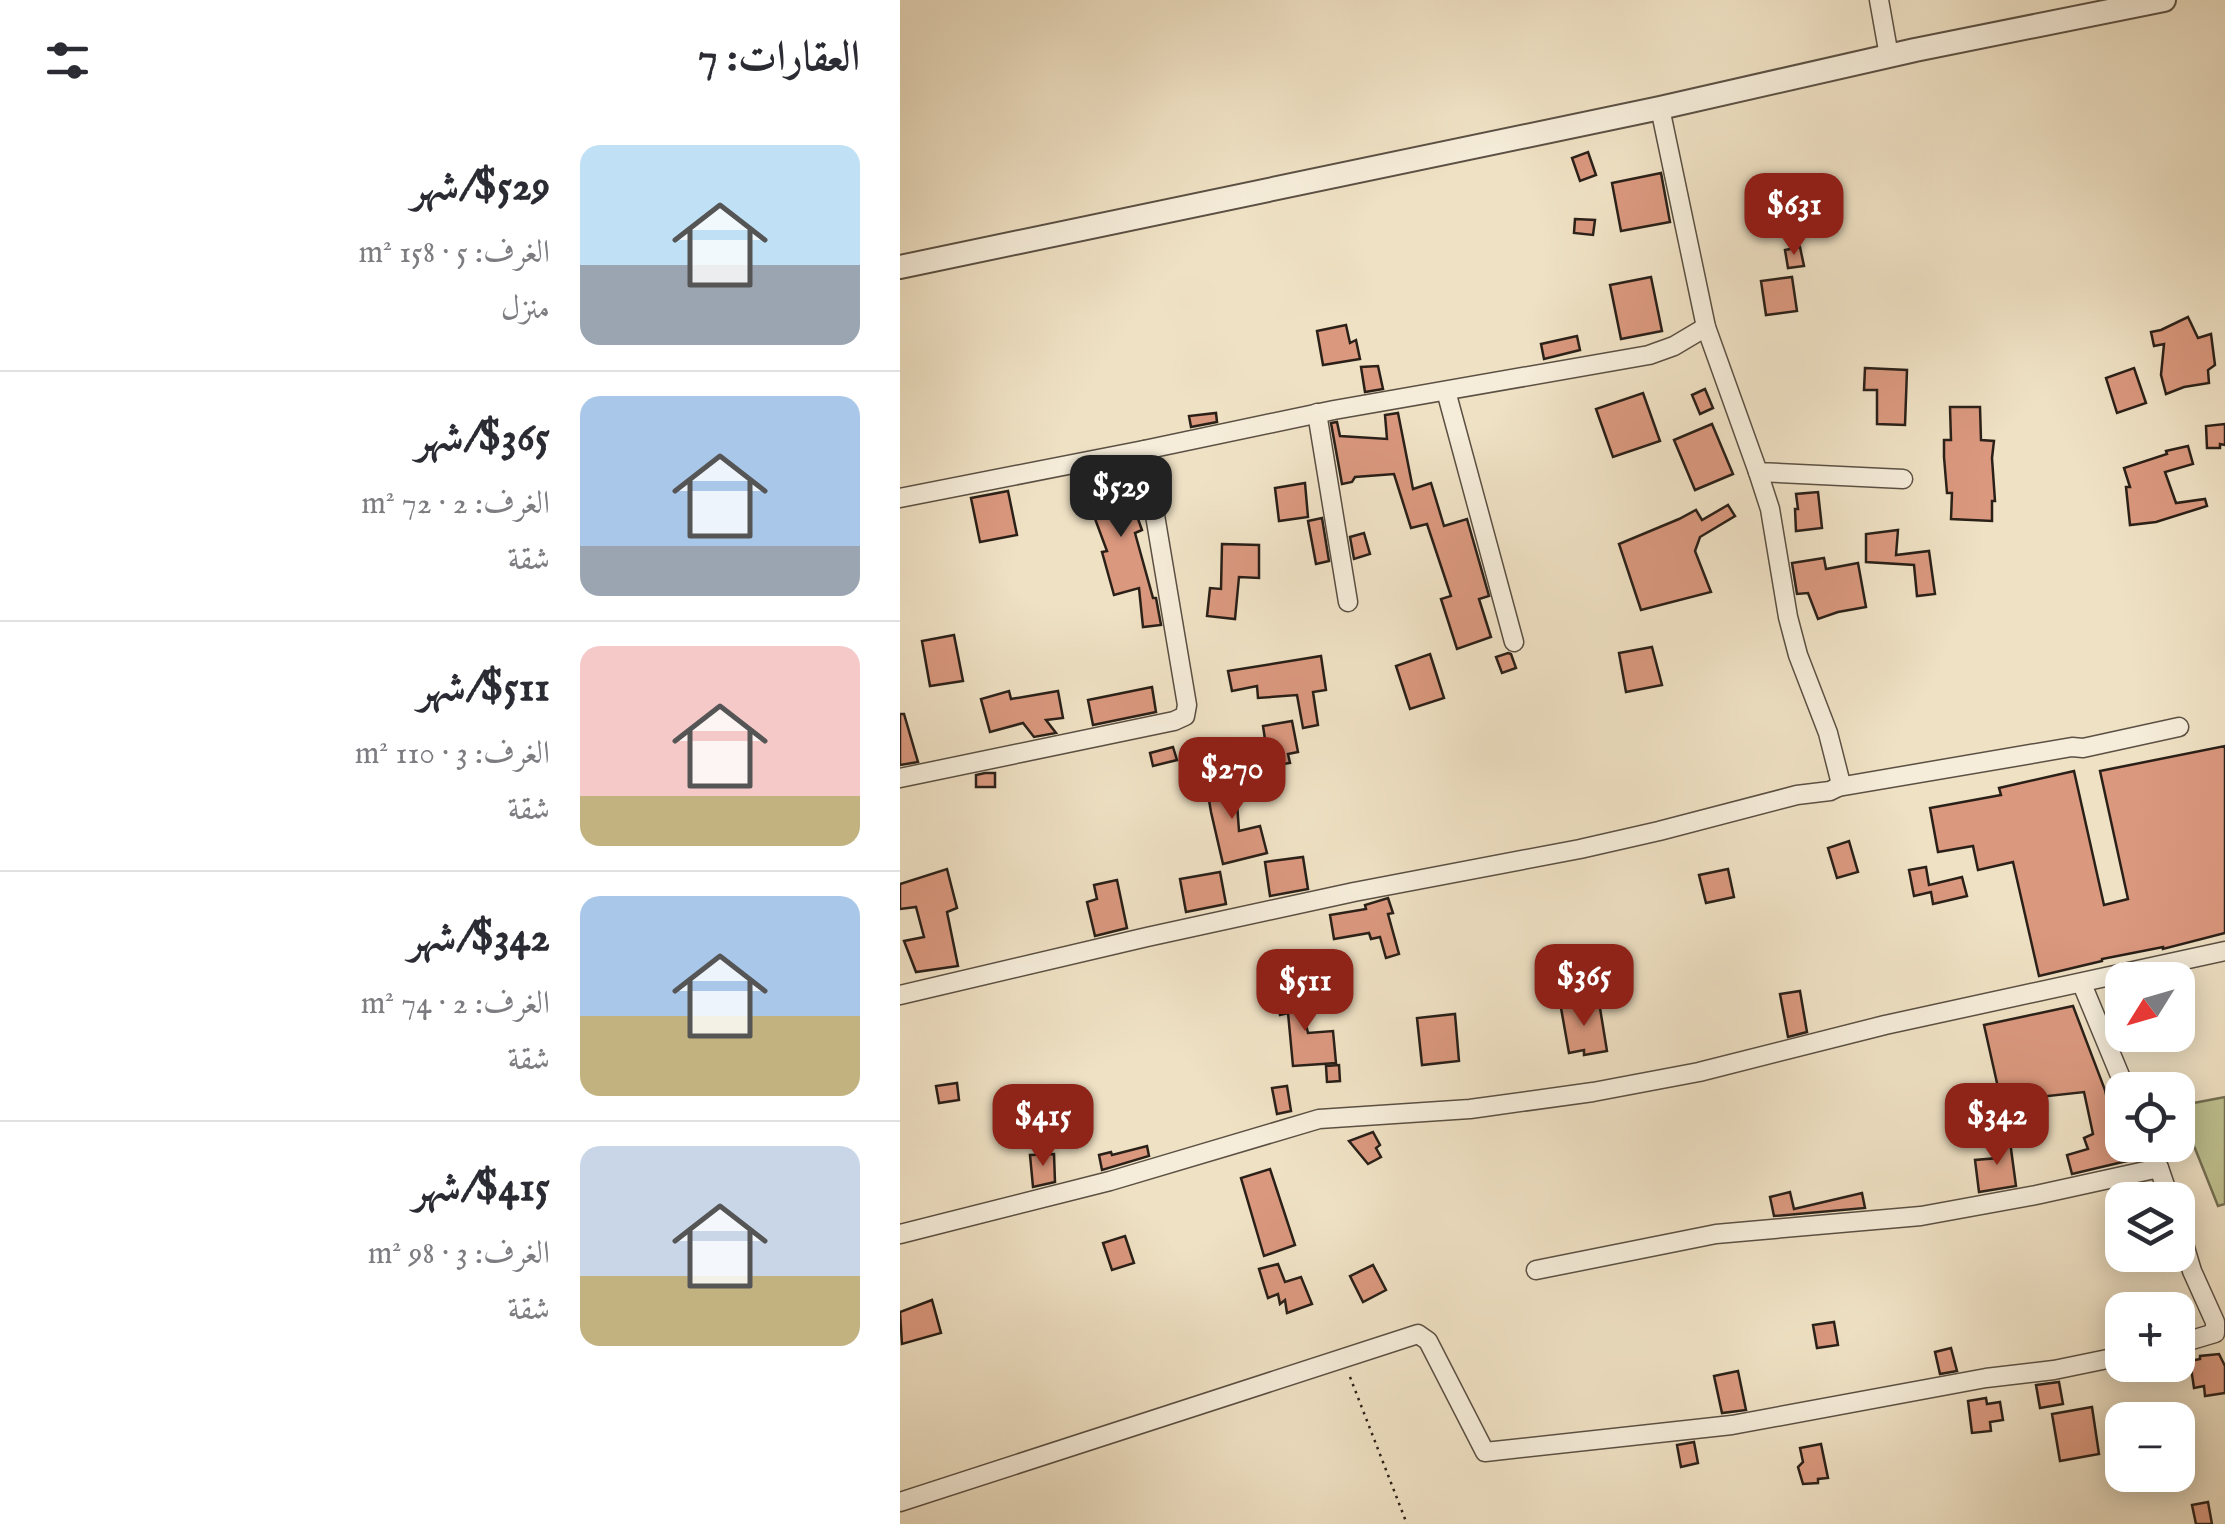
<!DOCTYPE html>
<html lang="ar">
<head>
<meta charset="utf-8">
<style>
	:root { --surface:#fff; --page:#f7f7f7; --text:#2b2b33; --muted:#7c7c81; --line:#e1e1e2; --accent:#8f2418 }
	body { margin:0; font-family:"IM FELL English",Amiri,serif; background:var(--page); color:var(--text); direction:rtl; height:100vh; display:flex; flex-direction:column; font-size:38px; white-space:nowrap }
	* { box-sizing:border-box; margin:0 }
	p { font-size:32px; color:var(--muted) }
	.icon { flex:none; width:55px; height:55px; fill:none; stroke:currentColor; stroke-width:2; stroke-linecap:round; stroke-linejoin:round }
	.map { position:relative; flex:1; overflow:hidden; direction:ltr }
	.side { display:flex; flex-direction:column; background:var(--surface); width:900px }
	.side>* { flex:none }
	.needle { width:65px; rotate:233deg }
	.tools { position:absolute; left:1205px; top:962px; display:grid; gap:20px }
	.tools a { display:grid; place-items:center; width:90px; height:90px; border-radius:20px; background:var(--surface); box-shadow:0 5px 25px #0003; font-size:50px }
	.price { position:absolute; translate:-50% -85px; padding:0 22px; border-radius:20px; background:var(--accent); color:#fff; font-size:32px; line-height:65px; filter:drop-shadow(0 2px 5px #0008) }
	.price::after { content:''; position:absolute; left:50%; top:60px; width:30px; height:22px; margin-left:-15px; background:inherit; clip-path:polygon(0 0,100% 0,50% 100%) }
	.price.active { background:#222; color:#fff }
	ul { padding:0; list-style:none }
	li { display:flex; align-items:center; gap:30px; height:250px; padding:0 40px }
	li+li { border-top:2px solid var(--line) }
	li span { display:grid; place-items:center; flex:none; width:280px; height:200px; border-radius:20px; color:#555 }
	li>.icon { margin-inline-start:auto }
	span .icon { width:120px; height:120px; fill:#fffc; stroke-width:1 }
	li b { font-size:42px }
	h2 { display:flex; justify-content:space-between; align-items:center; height:120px; padding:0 40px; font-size:42px }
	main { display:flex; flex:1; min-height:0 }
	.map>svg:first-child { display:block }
	.green { fill:#bfc190; stroke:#747054; stroke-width:2.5 }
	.building { fill:#da987e; stroke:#2a2018; stroke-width:2.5 }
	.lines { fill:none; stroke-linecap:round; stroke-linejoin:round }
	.minor-casing { stroke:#5b5043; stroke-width:21 }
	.tertiary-casing { stroke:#5b5043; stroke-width:26 }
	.path { stroke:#2a2018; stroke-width:2.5; stroke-dasharray:2.5 5; stroke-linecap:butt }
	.minor { stroke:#f5ecd9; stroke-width:18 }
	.tertiary { stroke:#f5ecd9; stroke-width:22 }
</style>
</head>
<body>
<main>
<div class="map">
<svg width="1325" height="1524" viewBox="0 0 1325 1524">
	<rect width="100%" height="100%" fill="#efe1c4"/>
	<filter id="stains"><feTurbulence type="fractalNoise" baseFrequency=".002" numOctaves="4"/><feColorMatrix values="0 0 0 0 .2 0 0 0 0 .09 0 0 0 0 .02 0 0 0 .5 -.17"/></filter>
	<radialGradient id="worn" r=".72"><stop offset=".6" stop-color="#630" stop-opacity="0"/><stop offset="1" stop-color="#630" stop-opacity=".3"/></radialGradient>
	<polygon class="green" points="1325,1097 1325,1204 1318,1206 1278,1106"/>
	<g class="building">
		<polygon points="688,152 696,175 680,181 672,158"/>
		<polygon points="761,173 770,222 721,231 712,183"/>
		<polygon points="675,219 695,220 693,235 674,233"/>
		<polygon points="900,247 904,266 888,268 885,250"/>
		<polygon points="751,277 762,331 721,339 710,285"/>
		<polygon points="892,277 897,311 866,315 861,281"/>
		<polygon points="1288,317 1298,338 1311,334 1315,365 1308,370 1309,383 1284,387 1266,394 1261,375 1264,344 1254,346 1251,332 1261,330"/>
		<polygon points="446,325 450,343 456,340 460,359 423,365 417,331"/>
		<polygon points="677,336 680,350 644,359 641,344"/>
		<polygon points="478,366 483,389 465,392 461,367"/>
		<polygon points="965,368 1007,370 1005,425 977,424 977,390 964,390"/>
		<polygon points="1234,368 1246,403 1217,413 1206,378"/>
		<polygon points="805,389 813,408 800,414 792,395"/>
		<polygon points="743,393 760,441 713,457 696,409"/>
		<polygon points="1050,407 1080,407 1081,440 1094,441 1092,458 1095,501 1092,501 1092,521 1051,519 1052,493 1047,493 1044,457 1044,440 1051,440"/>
		<polygon points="316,413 317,422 291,427 289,416"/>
		<polygon points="498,413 513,489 531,483 544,526 567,519 589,596 579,599 591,637 557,649 541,599 551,596 527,524 511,528 494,474 455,477 452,482 442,484 431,423 437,422 440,436 487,439 485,415"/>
		<polygon points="812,424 833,474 795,490 774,440"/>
		<polygon points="1325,424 1325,445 1320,444 1320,448 1307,448 1306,426"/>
		<polygon points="1288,446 1293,464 1265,472 1276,503 1305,499 1307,506 1256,522 1230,525 1226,487 1230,487 1224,468 1267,454 1266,451"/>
		<polygon points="210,471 213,478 222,474 242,530 235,533 253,598 256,598 261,625 243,627 239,588 214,595 202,552 207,551 181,481"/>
		<polygon points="405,483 408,517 379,521 375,488"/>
		<polygon points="108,491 117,535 80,542 71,498"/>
		<polygon points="918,492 922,528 896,531 895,509 898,509 896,494"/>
		<polygon points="828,505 835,516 800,537 795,551 811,592 741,610 719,544 779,519 796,510 802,520"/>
		<polygon points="422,518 429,561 416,564 408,521"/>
		<polygon points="998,530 996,555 1029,551 1035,594 1017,596 1014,565 966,562 966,534"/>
		<polygon points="464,533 470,554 454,559 450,537"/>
		<polygon points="322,544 359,545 359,578 339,577 335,619 307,616 310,588 321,589"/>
		<polygon points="924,558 926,569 958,563 966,607 938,612 918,619 908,593 897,594 892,563"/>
		<polygon points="54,635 63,681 30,686 22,641"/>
		<polygon points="752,647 762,685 726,692 719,653"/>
		<polygon points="608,653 611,654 616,668 602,673 596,657"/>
		<polygon points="530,654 544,698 510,709 496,666"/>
		<polygon points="421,656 426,690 413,692 418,725 403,728 397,695 358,698 357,686 332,691 328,671"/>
		<polygon points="252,687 256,712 193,725 188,700"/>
		<polygon points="109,691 111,699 158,691 163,718 146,720 156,733 134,737 123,723 90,732 81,699"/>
		<polygon points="0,714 4,714 18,762 0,765"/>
		<polygon points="392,721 398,752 388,754 390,763 369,766 363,726"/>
		<polygon points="1325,746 1325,933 1263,949 1263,947 1202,959 1202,961 1139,976 1113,862 1078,870 1073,846 1038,852 1030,808 1101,795 1099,788 1174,771 1204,905 1228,899 1200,771"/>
		<polygon points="273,747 277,760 253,766 250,753"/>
		<polygon points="85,773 95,773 95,787 76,787 76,775"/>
		<polygon points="335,776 339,831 360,826 367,853 323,864 311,812 305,777"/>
		<polygon points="949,841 958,872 937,878 928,848"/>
		<polygon points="403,857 408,889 370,896 365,862"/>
		<polygon points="1026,867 1029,885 1062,877 1067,896 1033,904 1031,892 1014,896 1009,870"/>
		<polygon points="47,869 57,908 47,912 58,966 16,972 4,941 24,937 16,907 0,909 0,884"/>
		<polygon points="828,869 834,897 806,903 799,875"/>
		<polygon points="320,872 326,904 286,912 280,879"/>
		<polygon points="217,880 227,928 195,936 187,902 197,899 194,885"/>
		<polygon points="488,898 493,913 488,914 499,954 486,958 480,937 471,939 469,933 434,939 430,915 466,909 465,905"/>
		<polygon points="398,990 408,1033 433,1031 436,1063 393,1066 388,1013 380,1015 375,995"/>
		<polygon points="900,991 907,1032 888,1037 880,994"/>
		<polygon points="699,1002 707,1051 684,1055 684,1050 669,1053 661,1008"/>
		<polygon points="1173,1006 1205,1090 1214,1131 1222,1128 1222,1145 1227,1145 1231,1160 1172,1174 1167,1155 1188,1149 1184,1138 1193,1134 1184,1092 1101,1101 1084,1025"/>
		<polygon points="555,1014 559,1061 522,1065 517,1018"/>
		<polygon points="439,1065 440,1081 427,1082 426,1066"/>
		<polygon points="57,1083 59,1100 39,1103 36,1086"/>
		<polygon points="387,1086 391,1111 377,1114 372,1088"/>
		<polygon points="473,1132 480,1145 476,1148 481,1157 468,1164 449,1141"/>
		<polygon points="1109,1134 1116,1186 1079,1192 1075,1160 1098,1158 1095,1137"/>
		<polygon points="247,1146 249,1156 202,1170 199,1155 211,1152 212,1155"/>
		<polygon points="154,1154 155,1182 133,1187 130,1155"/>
		<polygon points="370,1169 395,1245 364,1256 341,1178"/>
		<polygon points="890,1192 894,1209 962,1193 965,1208 874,1216 870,1197"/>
		<polygon points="225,1236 234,1263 212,1270 203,1243"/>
		<polygon points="378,1264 385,1282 401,1277 412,1304 387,1313 385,1300 380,1304 378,1294 368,1298 359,1269"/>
		<polygon points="473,1265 486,1290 463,1302 450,1276"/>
		<polygon points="32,1300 41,1333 2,1344 0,1312"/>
		<polygon points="934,1322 938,1345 917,1348 913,1325"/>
		<polygon points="1051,1348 1057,1371 1040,1374 1035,1352"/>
		<polygon points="1319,1354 1325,1366 1325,1393 1305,1396 1304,1386 1294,1388 1290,1361 1300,1359 1300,1356"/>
		<polygon points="838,1371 846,1410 822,1413 814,1376"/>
		<polygon points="1159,1382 1163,1404 1140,1408 1136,1385"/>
		<polygon points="1086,1398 1087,1404 1100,1402 1103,1420 1090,1422 1091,1431 1072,1433 1068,1401"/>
		<polygon points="1192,1407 1199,1454 1160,1461 1152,1414"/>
		<polygon points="794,1442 798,1463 781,1467 777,1445"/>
		<polygon points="921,1444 928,1478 918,1479 918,1483 903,1484 898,1467 903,1462 900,1448"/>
		<polygon points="1308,1502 1312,1524 1296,1524 1292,1505"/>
	</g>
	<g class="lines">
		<defs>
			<g id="minor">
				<polyline points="979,0 989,56"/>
				<polyline points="760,108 806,327 858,472 1003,479"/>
				<polyline points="546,391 614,642"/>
				<polyline points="417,413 448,602"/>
				<polyline points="0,498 244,450 434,410 749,355 774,346 806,327"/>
				<polyline points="0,778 274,721 285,716 287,705 244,450"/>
				<polyline points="938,787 1172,747 1183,748 1279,727"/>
				<polyline points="1182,984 1226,1090"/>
				<polyline points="0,995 247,937 454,892 680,849 759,831 897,795 930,791 938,787 940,780 928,733 898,655 888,617 870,509 858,472"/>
				<polyline points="1249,1145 1259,1168"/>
				<polyline points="1278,1224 1292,1271 1315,1322 1315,1333 1278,1344"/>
				<polyline points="0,1234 210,1181 419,1119 570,1109 693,1092 799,1072 985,1025 1325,951"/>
				<polyline points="636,1270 816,1234 1021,1216 1136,1195 1259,1168 1270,1200"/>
				<polyline points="0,1502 518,1334 528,1341 585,1452 832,1425 1086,1378 1154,1370 1222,1356"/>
			</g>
			<polyline id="tertiary" points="0,267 760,108 1015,50 1264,0"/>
		</defs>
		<use href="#minor" class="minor-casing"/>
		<use href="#tertiary" class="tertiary-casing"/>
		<polyline class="path" points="450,1377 507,1524"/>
		<use href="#minor" class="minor"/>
		<use href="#tertiary" class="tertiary"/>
	</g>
	<rect width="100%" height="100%" filter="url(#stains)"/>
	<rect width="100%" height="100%" fill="url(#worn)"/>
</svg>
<div class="tools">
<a><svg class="needle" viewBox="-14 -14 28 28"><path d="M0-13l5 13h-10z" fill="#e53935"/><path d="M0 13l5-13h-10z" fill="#7c7c81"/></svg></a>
<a><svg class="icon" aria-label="locate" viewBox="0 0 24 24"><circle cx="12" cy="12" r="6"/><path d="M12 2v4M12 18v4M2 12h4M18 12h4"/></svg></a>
<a><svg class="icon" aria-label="layers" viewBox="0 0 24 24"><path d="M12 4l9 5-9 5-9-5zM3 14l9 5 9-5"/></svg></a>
<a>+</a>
<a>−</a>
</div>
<b class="price" style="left:894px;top:258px">$631</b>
<b class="price active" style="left:221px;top:540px">$529</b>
<b class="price" style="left:332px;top:822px">$270</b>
<b class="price" style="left:684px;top:1029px">$365</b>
<b class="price" style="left:405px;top:1034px">$511</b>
<b class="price" style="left:1097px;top:1168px">$342</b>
<b class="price" style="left:143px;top:1169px">$415</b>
</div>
<section class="side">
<h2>العقارات: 7<svg class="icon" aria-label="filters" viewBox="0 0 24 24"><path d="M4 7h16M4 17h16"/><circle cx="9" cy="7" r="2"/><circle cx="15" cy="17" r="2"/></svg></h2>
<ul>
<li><span style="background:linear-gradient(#bfe0f5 60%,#9aa5b1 0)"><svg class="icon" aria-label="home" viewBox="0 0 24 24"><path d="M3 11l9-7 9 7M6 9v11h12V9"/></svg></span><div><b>$529/شهر</b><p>الغرف: 5 · 158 m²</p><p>منزل</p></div></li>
<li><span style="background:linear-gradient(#a9c7e8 75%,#9aa5b1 0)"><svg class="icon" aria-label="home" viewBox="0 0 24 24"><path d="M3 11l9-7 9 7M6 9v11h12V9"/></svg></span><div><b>$365/شهر</b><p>الغرف: 2 · 72 m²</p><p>شقة</p></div></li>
<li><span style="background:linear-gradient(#f6c9c9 75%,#c2b280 0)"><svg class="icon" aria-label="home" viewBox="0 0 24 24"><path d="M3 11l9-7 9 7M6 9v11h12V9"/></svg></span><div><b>$511/شهر</b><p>الغرف: 3 · 110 m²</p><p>شقة</p></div></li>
<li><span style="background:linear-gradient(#a9c7e8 60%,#c2b280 0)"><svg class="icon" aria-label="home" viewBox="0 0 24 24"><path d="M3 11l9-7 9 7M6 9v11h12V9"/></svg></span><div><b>$342/شهر</b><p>الغرف: 2 · 74 m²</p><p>شقة</p></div></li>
<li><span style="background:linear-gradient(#c9d6e8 65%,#c2b280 0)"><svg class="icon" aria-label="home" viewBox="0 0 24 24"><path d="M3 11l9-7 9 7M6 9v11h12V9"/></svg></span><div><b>$415/شهر</b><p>الغرف: 3 · 98 m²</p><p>شقة</p></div></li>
</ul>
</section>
</main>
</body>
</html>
